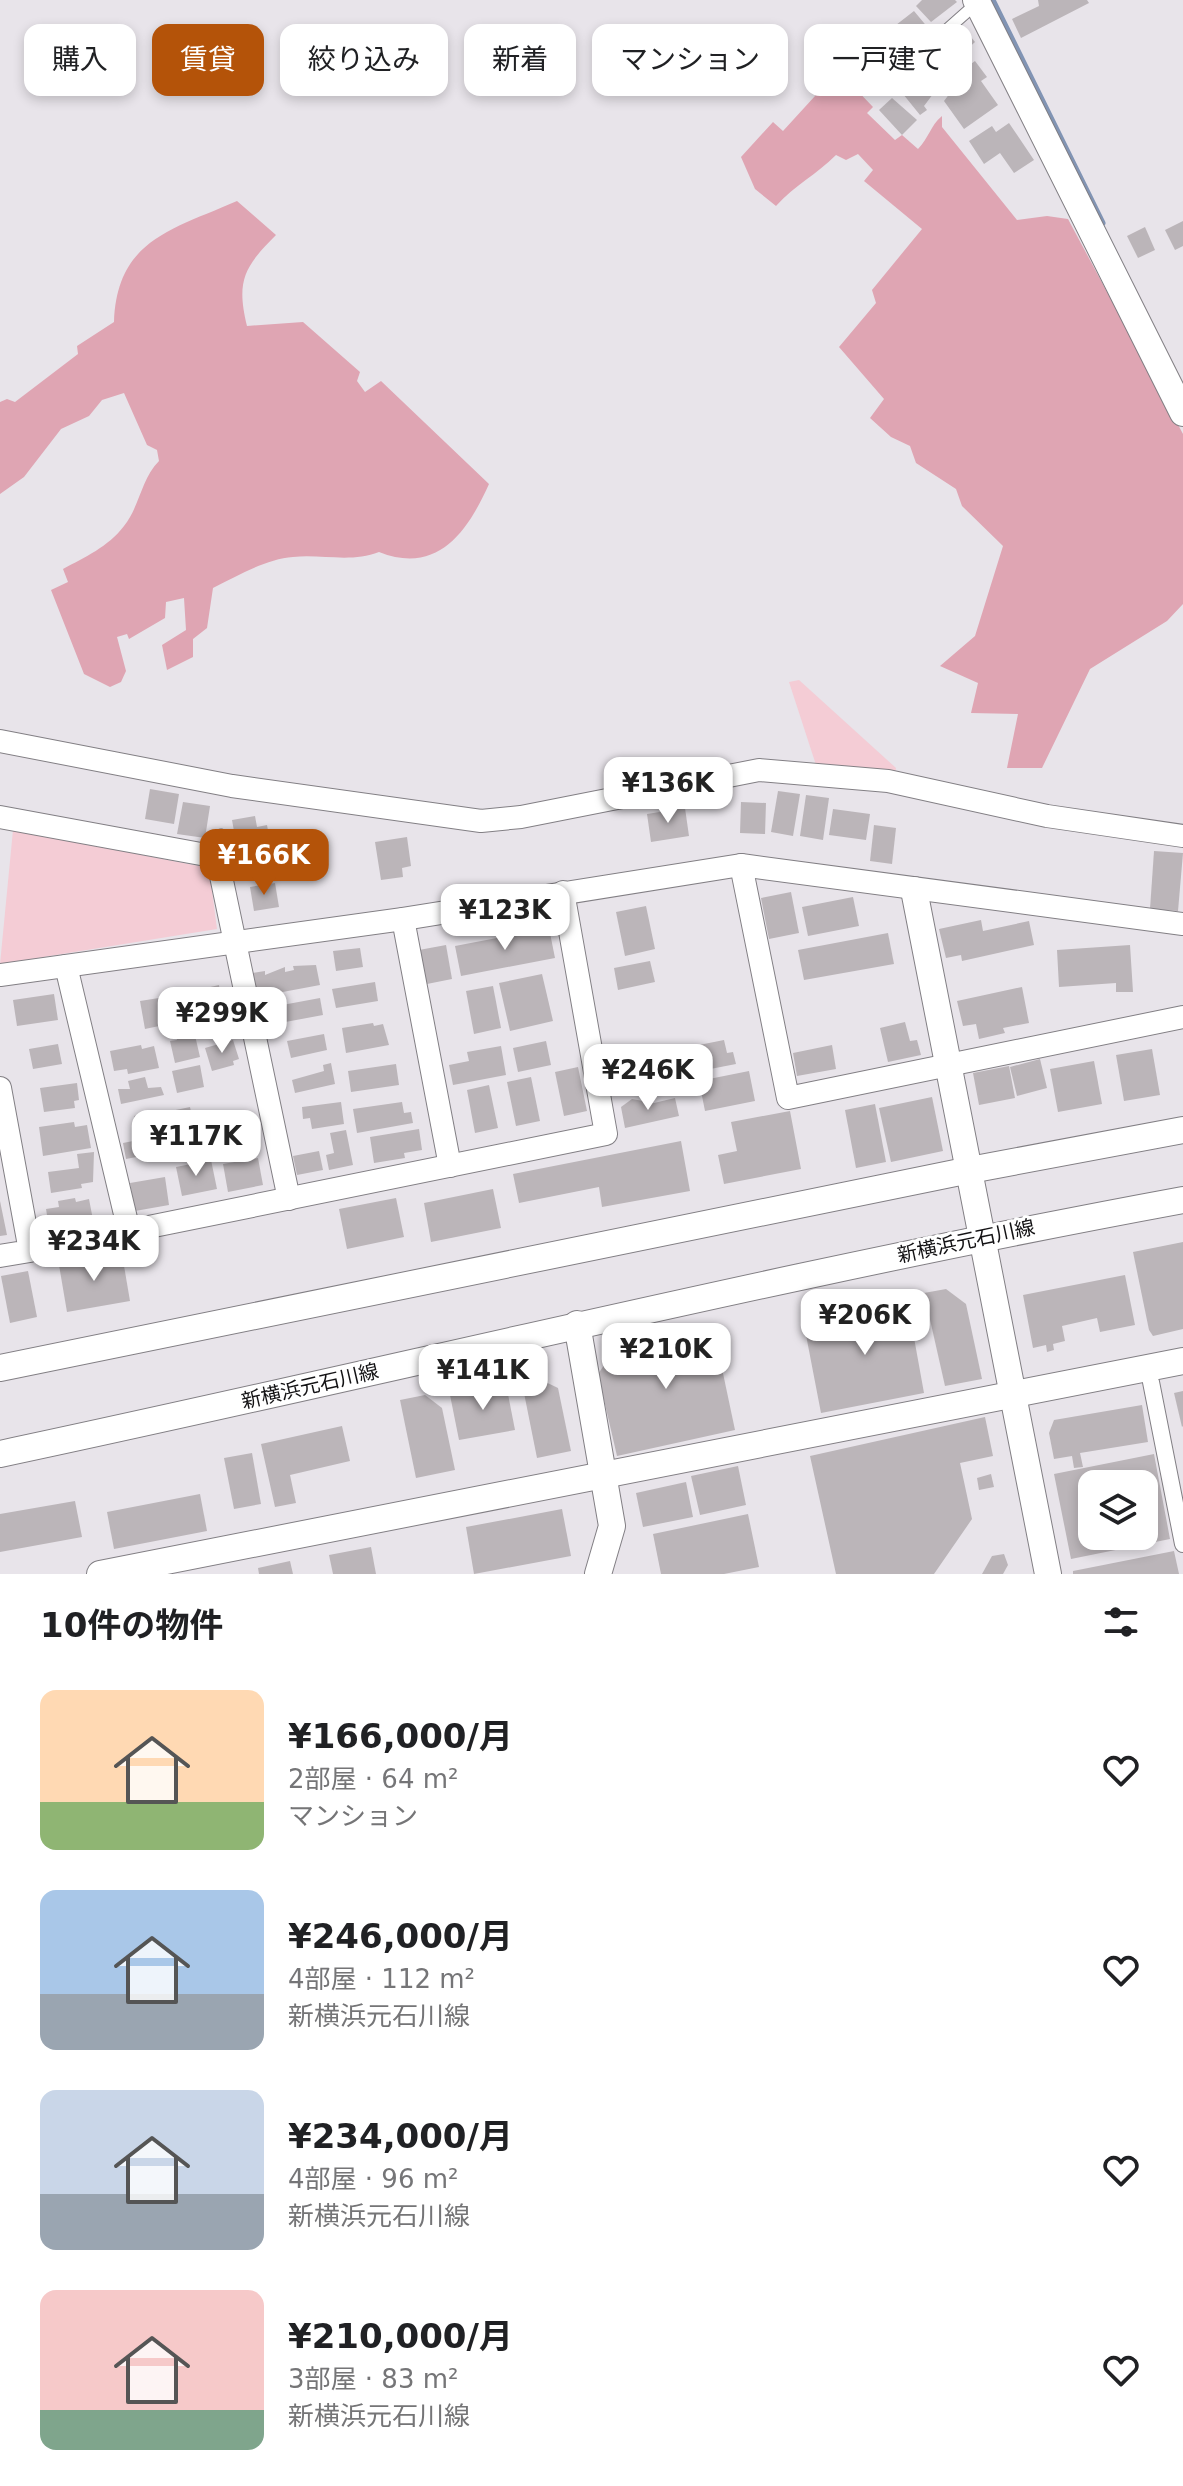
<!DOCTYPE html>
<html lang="ja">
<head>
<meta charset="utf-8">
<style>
	:root { --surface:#fff; --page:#f2f2f2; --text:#202124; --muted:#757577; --accent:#b45309 }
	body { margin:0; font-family:"DejaVu Sans","Noto Sans JP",sans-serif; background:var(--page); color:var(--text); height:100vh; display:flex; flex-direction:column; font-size:30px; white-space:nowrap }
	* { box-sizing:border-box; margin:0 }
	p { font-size:26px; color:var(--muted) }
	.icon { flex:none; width:44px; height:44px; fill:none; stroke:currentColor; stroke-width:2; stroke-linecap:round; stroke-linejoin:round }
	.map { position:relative; height:1574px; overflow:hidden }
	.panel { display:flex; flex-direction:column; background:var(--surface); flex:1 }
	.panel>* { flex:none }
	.banner { position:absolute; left:24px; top:24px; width:1136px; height:72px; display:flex; gap:16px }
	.tools { position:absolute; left:1078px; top:1470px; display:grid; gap:16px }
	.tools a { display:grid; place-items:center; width:80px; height:80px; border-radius:16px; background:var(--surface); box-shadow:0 4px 12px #0003; font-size:40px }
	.price { position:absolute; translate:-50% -68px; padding:0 18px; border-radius:16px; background:#fff; color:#222; font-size:26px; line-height:52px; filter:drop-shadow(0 2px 4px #0008) }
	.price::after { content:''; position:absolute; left:50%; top:48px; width:24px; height:18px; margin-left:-12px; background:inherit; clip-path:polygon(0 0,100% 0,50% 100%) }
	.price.active { background:var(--accent); color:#fff }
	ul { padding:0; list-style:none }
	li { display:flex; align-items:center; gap:24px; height:200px; padding:0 40px }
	li span { display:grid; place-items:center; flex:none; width:224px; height:160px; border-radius:16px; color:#555 }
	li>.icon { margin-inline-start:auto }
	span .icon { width:96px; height:96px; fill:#fffc; stroke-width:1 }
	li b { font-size:34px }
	h2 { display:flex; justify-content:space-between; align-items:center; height:96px; padding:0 40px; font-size:34px }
	.chip { padding:0 28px; border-radius:16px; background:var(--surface); box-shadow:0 4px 12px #0003; font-size:28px; line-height:72px }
	.chip.active { background:var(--accent); color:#fff }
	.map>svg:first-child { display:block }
	.green { fill:#f4ccd5 }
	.forest { fill:#dfa5b3 }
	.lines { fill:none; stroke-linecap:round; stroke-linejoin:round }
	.stream { stroke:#8194b4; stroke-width:7 }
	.building { fill:#bbb5b9; fill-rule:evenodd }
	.service-casing { stroke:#827f84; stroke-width:13 }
	.pedestrian-casing { stroke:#827f84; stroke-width:18 }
	.minor-casing { stroke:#827f84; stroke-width:24 }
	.tertiary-casing { stroke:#827f84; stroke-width:28 }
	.service { stroke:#fff; stroke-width:11 }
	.pedestrian { stroke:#fff; stroke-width:16 }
	.minor { stroke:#fff; stroke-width:22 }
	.tertiary { stroke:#fff; stroke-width:26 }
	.labels { text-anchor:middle; stroke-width:6; stroke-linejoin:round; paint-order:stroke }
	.street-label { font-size:20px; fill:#131214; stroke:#fff }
</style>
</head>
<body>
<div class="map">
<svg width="1183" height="1574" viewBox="0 0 1183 1574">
	<rect width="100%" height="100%" fill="#e8e4ea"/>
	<g class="green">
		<polygon points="799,680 896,768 895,774 816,765 789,682"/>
		<polygon points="13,830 209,868 217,929 0,964"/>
	</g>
	<g class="forest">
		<path d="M847,61L859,73L851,84L873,107L867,113L895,140L902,135L918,149C929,138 930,126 942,116V127L1017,220L1047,216L1068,219L1183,434V604L1167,621L1090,669L1042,768H1007L1018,714L971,713L978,683L940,666L975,636L1003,546L962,506L956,489L916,463L910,446L891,437L870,418L884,399L839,347L876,303L872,290L922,229L864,181L873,170L858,154L846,160L836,155C816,175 796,184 776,206L755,189L741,157L773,122L783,131Z"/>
		<path d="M237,201L276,235C244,267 236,281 247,326L303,322L360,372L357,381L365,392L381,381L489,484C467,533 437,575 379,552C351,563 322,554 293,557C266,559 237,576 213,588L207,628L193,639V657L167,670L162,645L186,630L184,598L166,602L165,618L129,639L127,634L117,637L126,671L121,682L110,687L84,674L51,590L68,582L63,569C85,557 108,547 124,526C140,506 141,479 159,461L157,450L147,445L124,393L102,400L89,416L61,429L24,477L0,494V402L7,399L15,402L78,354L77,346L114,322C117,240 171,230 237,201Z"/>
	</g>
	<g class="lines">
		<polyline class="stream" points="992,0 1102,223"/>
	</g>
	<g class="building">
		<polygon points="922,0 955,0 957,2 931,22 916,6"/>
		<polygon points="1038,0 1087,0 1089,3 1021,38 1012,19 1039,6"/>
		<polygon points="914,11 929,29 902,47 893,35 900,29 896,25"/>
		<polygon points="962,26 975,42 953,62 939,46"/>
		<polygon points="884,50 893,60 889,63 892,67 868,87 859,70"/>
		<polygon points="975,61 987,77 981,81 998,105 964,129 944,101 953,89 947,81"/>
		<polygon points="919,77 933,94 924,106 927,110 920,115 903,94"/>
		<polygon points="892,98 917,120 902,135 879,110"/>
		<polygon points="1009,123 1034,160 1014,173 1000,153 984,164 969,141 992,126 996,132"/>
		<polygon points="1183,221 1183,246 1175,250 1165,230"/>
		<polygon points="1145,227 1155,250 1138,258 1127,236"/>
		<polygon points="150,789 179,794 174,824 145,819"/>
		<polygon points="778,791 800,794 793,836 771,832"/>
		<polygon points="806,795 829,798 823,840 800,836"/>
		<polygon points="183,802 210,806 205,838 177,834"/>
		<polygon points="741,802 766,803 765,834 740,833"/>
		<polygon points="685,808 689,836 651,842 647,814"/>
		<polygon points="833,809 870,814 866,840 829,835"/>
		<polygon points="255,816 257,827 267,825 272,853 239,859 232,820"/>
		<polygon points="874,825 896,828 892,864 870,861"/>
		<polygon points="407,837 411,866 402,868 403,877 381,880 375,842"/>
		<polygon points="1154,851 1183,853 1178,911 1150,909"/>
		<polygon points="275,883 279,907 254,911 250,887"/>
		<polygon points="791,892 799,933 769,939 761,898"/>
		<polygon points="853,897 859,926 808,936 802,907"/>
		<polygon points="646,906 655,949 625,956 616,912"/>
		<polygon points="981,920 983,931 1029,921 1034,945 962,961 961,955 946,958 939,929"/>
		<polygon points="549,928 555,958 461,976 455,946"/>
		<polygon points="888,933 894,964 804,980 798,950"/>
		<polygon points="446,945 452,979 422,985 419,950"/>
		<polygon points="1130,945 1133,992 1116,992 1116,983 1059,987 1057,950"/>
		<polygon points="360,948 363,967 336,971 333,951"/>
		<polygon points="650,961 655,982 618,990 614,968"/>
		<polygon points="316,965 320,985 256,997 252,973 265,971 265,975 285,967 285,972 294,970 293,966"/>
		<polygon points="542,974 553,1021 510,1031 499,983"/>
		<polygon points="375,982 378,1001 336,1008 332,989"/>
		<polygon points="219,985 220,993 230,991 235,1014 196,1023 189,992"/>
		<polygon points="493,986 501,1028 474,1034 466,991"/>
		<polygon points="1022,987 1029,1023 1003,1028 1005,1033 979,1039 976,1024 963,1026 957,1001"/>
		<polygon points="184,992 190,1022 172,1026 166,996"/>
		<polygon points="54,994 58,1020 17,1026 13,1000"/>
		<polygon points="159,998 164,1025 145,1029 140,1001"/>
		<polygon points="320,998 323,1015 280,1023 277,1006"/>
		<polygon points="905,1022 910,1041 917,1040 921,1055 888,1062 880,1028"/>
		<polygon points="373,1023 374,1026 383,1024 389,1045 346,1053 342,1028"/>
		<polygon points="194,1031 200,1057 175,1063 170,1041 177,1040 176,1035"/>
		<polygon points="324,1034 327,1050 291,1058 287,1041"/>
		<polygon points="233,1040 239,1059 233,1061 234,1065 212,1071 205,1048"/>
		<polygon points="724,1040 727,1053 733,1052 736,1064 700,1071 694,1046"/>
		<polygon points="546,1041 551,1065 518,1072 513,1048"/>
		<polygon points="58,1044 62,1064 33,1069 29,1049"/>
		<polygon points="141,1045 142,1049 154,1046 159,1068 128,1074 127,1069 114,1071 110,1051"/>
		<polygon points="832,1045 836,1069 797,1076 793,1053"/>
		<polygon points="501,1046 506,1075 453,1085 449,1065 469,1061 467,1052"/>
		<polygon points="1152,1049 1160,1095 1124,1101 1116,1055"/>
		<polygon points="673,1058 678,1082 642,1089 637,1065"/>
		<polygon points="1040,1059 1047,1088 1017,1096 1010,1067"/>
		<polygon points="1094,1061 1102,1104 1058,1112 1050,1069"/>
		<polygon points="331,1063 335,1084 295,1093 292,1080 324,1071 323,1065"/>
		<polygon points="396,1064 399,1085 351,1092 348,1071"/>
		<polygon points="200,1065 204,1087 177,1093 172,1071"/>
		<polygon points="1009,1066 1015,1098 979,1105 973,1073"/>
		<polygon points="578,1067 587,1111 564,1116 555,1072"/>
		<polygon points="749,1071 755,1101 705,1111 699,1081"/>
		<polygon points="145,1077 148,1088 161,1087 164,1095 121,1104 118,1089 130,1089 128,1081"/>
		<polygon points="531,1077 540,1121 516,1126 507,1082"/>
		<polygon points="77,1083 79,1100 74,1101 75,1108 44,1112 40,1088"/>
		<polygon points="489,1085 498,1128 475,1133 467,1090"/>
		<polygon points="932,1097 943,1151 891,1162 879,1108"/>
		<polygon points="675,1098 679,1116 625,1128 621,1107 632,1099 654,1103"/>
		<polygon points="341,1102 344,1124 312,1129 310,1118 303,1119 302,1107"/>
		<polygon points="402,1102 404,1113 411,1112 413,1123 357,1133 353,1109"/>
		<polygon points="875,1104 886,1162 856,1168 845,1110"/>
		<polygon points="190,1107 194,1126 156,1133 152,1115"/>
		<polygon points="790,1111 801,1169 724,1184 718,1155 737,1151 731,1122"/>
		<polygon points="148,1113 157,1153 126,1159 123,1143 133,1141 132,1136 138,1134 134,1116"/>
		<polygon points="74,1122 75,1127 87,1125 91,1148 43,1156 39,1127"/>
		<polygon points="419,1129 422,1150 404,1153 405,1158 374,1163 370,1137"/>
		<polygon points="346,1130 353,1165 329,1170 326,1155 334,1153 330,1133"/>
		<polygon points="198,1134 201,1151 174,1155 174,1152 167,1153 165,1139"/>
		<polygon points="681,1141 690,1191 602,1207 599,1187 519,1203 513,1174"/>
		<polygon points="319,1151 323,1170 297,1175 293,1156"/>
		<polygon points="94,1152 93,1182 81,1184 82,1188 51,1193 48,1172 79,1168 77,1154"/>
		<polygon points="258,1158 263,1185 228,1192 223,1164"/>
		<polygon points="211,1160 217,1189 182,1196 176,1167"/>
		<polygon points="165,1177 169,1205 135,1211 130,1183"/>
		<polygon points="493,1189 501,1228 431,1242 424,1203"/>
		<polygon points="75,1198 76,1202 89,1199 94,1225 50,1233 46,1209 59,1207 58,1201"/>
		<polygon points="396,1198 404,1237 347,1249 339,1209"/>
		<polygon points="0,1201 7,1235 0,1236"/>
		<polygon points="1183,1242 1183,1329 1153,1336 1149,1330 1133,1252"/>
		<polygon points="122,1254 130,1301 67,1312 59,1265"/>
		<polygon points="28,1271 37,1317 10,1323 1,1276"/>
		<polygon points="1125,1275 1135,1325 1100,1332 1097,1318 1062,1326 1065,1341 1053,1344 1054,1350 1047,1352 1046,1345 1033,1348 1023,1295"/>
		<polygon points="946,1289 966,1304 982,1379 945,1386 924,1293"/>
		<polygon points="907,1299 924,1393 821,1413 806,1335 828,1331 824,1314"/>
		<polygon points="713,1326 735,1430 617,1456 598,1374 618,1345"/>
		<polygon points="533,1376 558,1388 571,1451 537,1458 521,1378"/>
		<polygon points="506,1384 515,1430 459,1440 450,1395"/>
		<polygon points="1183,1391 1183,1426 1182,1427 1174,1393"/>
		<polygon points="425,1395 442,1408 455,1470 416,1478 400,1400"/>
		<polygon points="1142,1405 1148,1442 1080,1453 1083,1467 1074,1468 1072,1456 1054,1459 1049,1433 1054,1420"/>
		<polygon points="985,1417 993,1456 960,1463 972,1519 934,1574 836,1574 810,1456"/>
		<polygon points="342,1426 350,1461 290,1475 296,1503 275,1507 261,1444"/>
		<polygon points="252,1453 261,1504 234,1509 224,1458"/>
		<path d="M1154,1454L1170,1539L1071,1559L1054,1474ZM1092,1484H1144V1536H1092Z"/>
		<polygon points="738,1466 746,1505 700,1515 691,1476"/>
		<polygon points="991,1474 994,1487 979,1490 977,1478"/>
		<polygon points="686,1482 693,1517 643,1527 636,1493"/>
		<polygon points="200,1494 207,1531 114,1549 107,1512"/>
		<polygon points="75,1501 82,1537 0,1552 0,1514"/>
		<polygon points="562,1509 571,1556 474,1574 466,1527"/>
		<polygon points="748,1514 759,1567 724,1574 661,1574 653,1534"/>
		<polygon points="371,1547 376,1574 333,1574 329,1555"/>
		<polygon points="1174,1551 1179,1574 1073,1574 1073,1571"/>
		<polygon points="1004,1554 1008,1565 1003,1574 982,1574 992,1556"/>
		<polygon points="290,1561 293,1574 259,1574 258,1568"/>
	</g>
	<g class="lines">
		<defs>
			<g id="service">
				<polyline points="919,54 930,66"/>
				<polyline points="907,65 977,3"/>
				<polyline points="217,857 221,835"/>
			</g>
			<polyline id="pedestrian" points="1151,1382 1183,1544"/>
			<g id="minor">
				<polyline points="0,741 232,786 481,821 521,817 759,770 888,781 1047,816 1183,836"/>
				<polyline points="0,817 217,857 289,1199"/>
				<polyline points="741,865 788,1098 1183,1017"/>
				<polyline points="403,919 450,1166"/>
				<polyline points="66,966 129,1231 606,1134 563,892"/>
				<polyline points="0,975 403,919 741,865 1183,924"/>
				<polyline points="0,1088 30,1251 0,1256"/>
			</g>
			<g id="tertiary">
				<polyline points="976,0 1183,413"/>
				<polyline points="914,890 1048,1574"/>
				<polyline points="577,1324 612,1526 598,1574"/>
				<polyline points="0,1368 970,1170 1183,1130"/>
				<path d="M0,1454C395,1370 786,1273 1183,1200"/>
				<polyline points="100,1574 1183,1361"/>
			</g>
		</defs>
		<use href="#service" class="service-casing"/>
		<use href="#pedestrian" class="pedestrian-casing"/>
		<use href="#minor" class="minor-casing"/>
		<use href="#tertiary" class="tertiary-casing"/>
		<use href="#service" class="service"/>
		<use href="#pedestrian" class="pedestrian"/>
		<use href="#minor" class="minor"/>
		<use href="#tertiary" class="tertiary"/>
	</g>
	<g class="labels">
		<g class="street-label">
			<text transform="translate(966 1241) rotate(-12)" y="7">新横浜元石川線</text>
			<text transform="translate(310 1386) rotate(-13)" y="7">新横浜元石川線</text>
		</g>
	</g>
</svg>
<div class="tools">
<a><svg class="icon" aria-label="layers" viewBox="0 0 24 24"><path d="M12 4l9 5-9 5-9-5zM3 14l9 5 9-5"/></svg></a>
</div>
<b class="price" style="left:668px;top:825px">¥136K</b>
<b class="price active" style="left:264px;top:897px">¥166K</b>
<b class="price" style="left:505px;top:952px">¥123K</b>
<b class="price" style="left:222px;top:1055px">¥299K</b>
<b class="price" style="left:648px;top:1112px">¥246K</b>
<b class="price" style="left:196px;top:1178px">¥117K</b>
<b class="price" style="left:94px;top:1283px">¥234K</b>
<b class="price" style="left:865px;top:1357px">¥206K</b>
<b class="price" style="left:666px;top:1391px">¥210K</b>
<b class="price" style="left:483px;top:1412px">¥141K</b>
<div class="banner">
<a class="chip">購入</a>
<a class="chip active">賃貸</a>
<a class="chip">絞り込み</a>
<a class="chip">新着</a>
<a class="chip">マンション</a>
<a class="chip">一戸建て</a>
</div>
</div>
<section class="panel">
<h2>10件の物件<svg class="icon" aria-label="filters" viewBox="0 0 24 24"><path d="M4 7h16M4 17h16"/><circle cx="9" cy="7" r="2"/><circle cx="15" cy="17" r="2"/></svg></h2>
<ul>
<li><span style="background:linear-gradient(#ffd9b3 70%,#8fb573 0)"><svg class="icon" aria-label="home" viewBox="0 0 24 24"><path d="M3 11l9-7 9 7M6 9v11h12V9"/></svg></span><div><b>¥166,000/月</b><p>2部屋 · 64 m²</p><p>マンション</p></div><svg class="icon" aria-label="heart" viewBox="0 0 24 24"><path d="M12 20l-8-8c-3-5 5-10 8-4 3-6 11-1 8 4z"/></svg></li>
<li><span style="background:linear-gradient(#a9c7e8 65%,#9aa5b1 0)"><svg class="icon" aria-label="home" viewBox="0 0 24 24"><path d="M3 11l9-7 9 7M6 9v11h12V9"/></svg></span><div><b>¥246,000/月</b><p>4部屋 · 112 m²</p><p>新横浜元石川線</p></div><svg class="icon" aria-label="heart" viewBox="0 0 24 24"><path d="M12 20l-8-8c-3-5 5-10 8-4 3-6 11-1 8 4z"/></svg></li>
<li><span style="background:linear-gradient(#c9d6e8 65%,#9aa5b1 0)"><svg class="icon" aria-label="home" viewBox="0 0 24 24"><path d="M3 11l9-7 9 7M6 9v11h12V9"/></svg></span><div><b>¥234,000/月</b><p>4部屋 · 96 m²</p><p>新横浜元石川線</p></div><svg class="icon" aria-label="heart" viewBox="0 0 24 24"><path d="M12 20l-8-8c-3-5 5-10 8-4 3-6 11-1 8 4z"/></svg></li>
<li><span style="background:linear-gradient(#f6c9c9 75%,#7fa58c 0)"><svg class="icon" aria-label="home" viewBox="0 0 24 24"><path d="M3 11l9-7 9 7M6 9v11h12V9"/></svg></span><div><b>¥210,000/月</b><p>3部屋 · 83 m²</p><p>新横浜元石川線</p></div><svg class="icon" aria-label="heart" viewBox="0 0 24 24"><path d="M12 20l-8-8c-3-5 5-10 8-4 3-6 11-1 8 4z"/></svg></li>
</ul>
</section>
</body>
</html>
